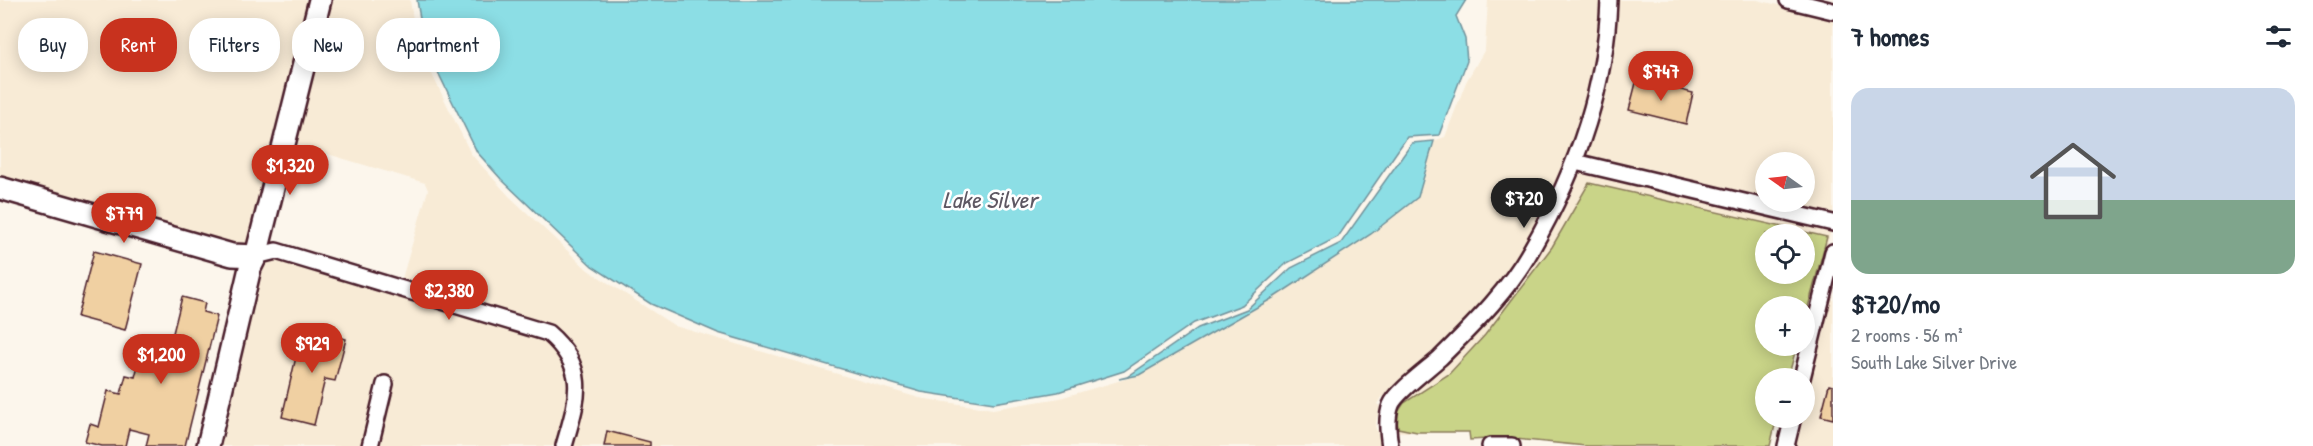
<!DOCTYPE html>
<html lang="en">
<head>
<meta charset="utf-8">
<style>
	:root { --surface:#fff; --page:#f6f6f7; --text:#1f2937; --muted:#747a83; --line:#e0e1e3; --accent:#c8321e }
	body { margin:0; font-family:"Patrick Hand",sans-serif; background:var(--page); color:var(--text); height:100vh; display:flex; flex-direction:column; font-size:22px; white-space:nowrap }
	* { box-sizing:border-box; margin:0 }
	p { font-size:20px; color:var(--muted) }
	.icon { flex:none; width:33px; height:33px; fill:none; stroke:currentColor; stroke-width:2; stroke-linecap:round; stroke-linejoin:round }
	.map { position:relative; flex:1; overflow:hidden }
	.details { display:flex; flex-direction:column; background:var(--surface); width:480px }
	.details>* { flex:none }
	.top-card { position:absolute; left:18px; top:18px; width:570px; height:54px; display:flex; gap:12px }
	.needle { width:39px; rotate:284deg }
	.controls { position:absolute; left:1755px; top:152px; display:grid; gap:12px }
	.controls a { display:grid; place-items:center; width:60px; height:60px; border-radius:50%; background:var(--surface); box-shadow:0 3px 15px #0003; font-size:30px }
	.price { position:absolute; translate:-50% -51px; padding:0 14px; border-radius:21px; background:var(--accent); color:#fff; font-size:20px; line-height:39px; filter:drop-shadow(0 2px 3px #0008) }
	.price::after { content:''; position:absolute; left:50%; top:36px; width:18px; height:14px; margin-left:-9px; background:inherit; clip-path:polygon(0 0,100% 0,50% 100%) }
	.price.current { background:#222; color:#fff }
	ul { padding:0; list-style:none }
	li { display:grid; align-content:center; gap:12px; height:318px; padding:0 18px }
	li+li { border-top:2px solid var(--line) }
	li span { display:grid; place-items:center; height:186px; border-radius:18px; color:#555 }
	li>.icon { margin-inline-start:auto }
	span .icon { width:108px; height:108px; fill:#fffc; stroke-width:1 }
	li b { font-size:26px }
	h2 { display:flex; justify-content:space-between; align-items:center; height:72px; padding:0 18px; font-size:26px }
	.tag { padding:0 21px; border-radius:24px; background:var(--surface); box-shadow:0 3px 15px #0003; font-size:21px; line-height:54px }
	.tag.current { background:var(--accent); color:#fff }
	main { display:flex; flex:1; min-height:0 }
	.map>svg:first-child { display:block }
	.built { fill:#f8ebd6 }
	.green { fill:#c9d488; stroke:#8a7a5a; stroke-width:1.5; fill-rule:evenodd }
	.water { fill:#8cdee5; stroke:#72929b; stroke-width:1.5 }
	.building { fill:#f0d0a2; stroke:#4a1f2b; stroke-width:1.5 }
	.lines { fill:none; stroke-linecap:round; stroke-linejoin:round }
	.street-casing { stroke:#4a1f2b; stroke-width:20 }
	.secondary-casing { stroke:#4a1f2b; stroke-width:26 }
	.street { stroke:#fff; stroke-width:15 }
	.secondary { stroke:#fff; stroke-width:21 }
	.labels { text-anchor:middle; stroke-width:5; stroke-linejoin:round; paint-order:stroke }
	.water-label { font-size:24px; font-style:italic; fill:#5e5863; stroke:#fff }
</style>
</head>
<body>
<main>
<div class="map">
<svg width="1833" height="446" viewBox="0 0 1833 446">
	<rect width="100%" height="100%" fill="#fcf6ec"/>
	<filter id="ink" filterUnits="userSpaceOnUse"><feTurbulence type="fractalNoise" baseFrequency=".0167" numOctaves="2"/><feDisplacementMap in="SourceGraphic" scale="12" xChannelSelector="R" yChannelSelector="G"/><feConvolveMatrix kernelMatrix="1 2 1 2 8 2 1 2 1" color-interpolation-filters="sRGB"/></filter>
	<g filter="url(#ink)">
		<g class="built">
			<polygon points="0,0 311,0 250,249 233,248 0,181"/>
			<polygon points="328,0 410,0 415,32 427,64 471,154 509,196 588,270 675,326 919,398 993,409 1060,398 1139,375 1273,298 1371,234 1418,197 1434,141 1445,137 1466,82 1485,49 1488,0 1601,0 1595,57 1584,107 1568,160 1540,220 1508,272 1466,321 1420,366 1385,397 1382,396 1377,404 1380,406 1375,426 1382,445 1385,446 572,446 583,404 583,368 569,342 554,329 401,282 428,190 425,183 294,144"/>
			<polygon points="1616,0 1757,0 1833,18 1833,216 1769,201 1804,201 1804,162 1766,162 1765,200 1585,158 1610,60"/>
			<polygon points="1580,170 1831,230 1805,337 1805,318 1826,237 1589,183 1552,247 1485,335 1448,374 1404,403 1398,428 1417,432 1393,432 1395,408 1478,330 1521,280 1553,226"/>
			<polygon points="276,259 545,339 556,349 568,369 568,401 556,446 378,446 394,379 379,376 362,446 216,446 257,270 263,261"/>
			<polygon points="1833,285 1833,446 1794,446 1801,417 1804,417 1805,402"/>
		</g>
		<path class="green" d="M1589,183L1827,237L1805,318L1804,306H1766V345H1797L1788,378H1766V417H1777L1770,446H1586L1505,438L1470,440L1469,432H1417L1398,428L1396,415L1404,403L1449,374L1485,335L1552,247ZM1766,234H1804V273H1766Z"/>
		<g class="water">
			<polygon points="417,0 1466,0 1456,16 1465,39 1467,61 1439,135 1407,137 1338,237 1287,263 1242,305 1194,323 1124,371 1058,392 994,403 921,392 718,333 651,304 592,266 501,179 477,152 433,62 422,31"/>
			<polygon points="1434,141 1418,197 1371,234 1273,298 1139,375 1119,379 1127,377 1198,328 1247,309 1291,268 1341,243 1412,143"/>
		</g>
		<g class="building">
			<polygon points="1637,79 1693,93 1686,124 1629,110"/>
			<polygon points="94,251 142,264 125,330 77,317"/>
			<polygon points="182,297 205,303 203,312 217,316 185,446 146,446 149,434 129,429 125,446 102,446 85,442 90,424 99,427 108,391 121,394 126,375 135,377 146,335 171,341"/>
			<polygon points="303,327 346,339 335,381 325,379 314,425 282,417"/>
			<polygon points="1829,385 1833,386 1833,419 1821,416"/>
			<polygon points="607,431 650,442 650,446 604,446"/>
		</g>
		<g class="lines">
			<defs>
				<g id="street">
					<polyline points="1788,0 1833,11"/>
					<polyline points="1575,162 1833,223"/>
					<path d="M256,256L276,251L548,333C590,369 577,400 564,446"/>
					<polyline points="1802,378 1833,252"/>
					<polyline points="370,446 385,384"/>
					<path d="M1390,446C1388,433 1386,418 1391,405C1396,392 1428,369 1440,358C1473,325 1508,291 1531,250C1575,174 1606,88 1609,0"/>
					<polyline points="1490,446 1512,446"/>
					<polyline points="1786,446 1793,417"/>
				</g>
				<g id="secondary">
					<polyline points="0,188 232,255 256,256"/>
					<polyline points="208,446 250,268 256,256 320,0"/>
				</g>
			</defs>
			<use href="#street" class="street-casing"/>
			<use href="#secondary" class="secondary-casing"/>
			<use href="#street" class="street"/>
			<use href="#secondary" class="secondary"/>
		</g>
	</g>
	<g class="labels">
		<g class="water-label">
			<text x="990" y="208">Lake Silver</text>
		</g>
	</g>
</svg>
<div class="controls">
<a><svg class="needle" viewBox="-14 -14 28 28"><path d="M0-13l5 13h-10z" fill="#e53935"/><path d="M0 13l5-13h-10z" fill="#747a83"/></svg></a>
<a><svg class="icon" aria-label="locate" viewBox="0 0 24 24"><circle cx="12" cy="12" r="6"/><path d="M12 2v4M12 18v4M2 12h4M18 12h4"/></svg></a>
<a>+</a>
<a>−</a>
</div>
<b class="price" style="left:1661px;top:102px">$747</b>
<b class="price" style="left:290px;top:196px">$1,320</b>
<b class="price current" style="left:1524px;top:229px">$720</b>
<b class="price" style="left:124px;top:244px">$779</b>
<b class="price" style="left:449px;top:321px">$2,380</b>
<b class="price" style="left:312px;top:374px">$929</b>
<b class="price" style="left:161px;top:385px">$1,200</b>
<div class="top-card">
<a class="tag">Buy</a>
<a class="tag current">Rent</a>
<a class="tag">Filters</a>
<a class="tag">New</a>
<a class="tag">Apartment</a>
</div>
</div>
<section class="details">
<h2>7 homes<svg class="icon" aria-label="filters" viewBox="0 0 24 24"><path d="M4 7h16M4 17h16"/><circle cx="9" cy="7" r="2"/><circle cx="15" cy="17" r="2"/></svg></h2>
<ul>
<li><span style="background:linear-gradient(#c9d6e8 60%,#7fa58c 0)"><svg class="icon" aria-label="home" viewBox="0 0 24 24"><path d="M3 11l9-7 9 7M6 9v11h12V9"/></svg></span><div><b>$720/mo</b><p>2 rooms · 56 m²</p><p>South Lake Silver Drive</p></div></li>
</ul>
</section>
</main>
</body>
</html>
